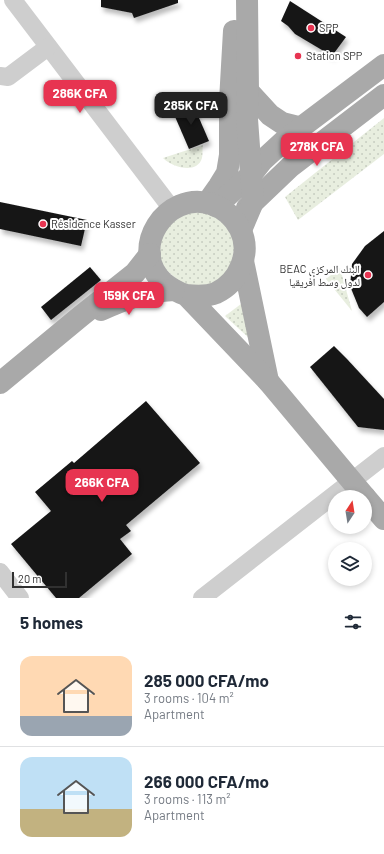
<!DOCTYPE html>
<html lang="en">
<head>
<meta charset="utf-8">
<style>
	:root { --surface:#fff; --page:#f2f2f3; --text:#1f2937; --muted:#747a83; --line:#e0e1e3; --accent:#e73451 }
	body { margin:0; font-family:Barlow,"Noto Naskh Arabic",sans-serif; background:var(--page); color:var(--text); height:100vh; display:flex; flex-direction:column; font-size:15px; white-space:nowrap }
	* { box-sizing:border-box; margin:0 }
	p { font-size:13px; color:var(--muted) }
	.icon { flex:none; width:22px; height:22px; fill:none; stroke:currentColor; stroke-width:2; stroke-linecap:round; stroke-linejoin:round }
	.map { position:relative; height:598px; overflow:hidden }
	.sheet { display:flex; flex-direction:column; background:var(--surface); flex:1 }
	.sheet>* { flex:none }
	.needle { width:26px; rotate:12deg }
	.tools { position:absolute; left:328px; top:490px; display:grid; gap:8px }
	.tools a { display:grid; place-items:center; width:44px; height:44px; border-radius:50%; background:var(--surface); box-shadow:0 2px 6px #0003; font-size:20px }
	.scale { position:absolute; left:12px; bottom:10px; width:55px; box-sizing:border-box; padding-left:4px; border:2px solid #313131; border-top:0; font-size:11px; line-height:14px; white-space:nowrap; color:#313131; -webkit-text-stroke:3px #fff; paint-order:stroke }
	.price { position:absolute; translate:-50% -34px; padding:0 9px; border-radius:8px; background:var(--accent); color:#fff; font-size:13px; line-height:26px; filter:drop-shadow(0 1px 2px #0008) }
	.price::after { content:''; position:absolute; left:50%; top:24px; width:12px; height:9px; margin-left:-6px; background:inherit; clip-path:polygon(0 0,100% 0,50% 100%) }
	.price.active { background:#222; color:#fff }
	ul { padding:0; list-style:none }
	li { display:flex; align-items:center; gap:12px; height:100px; padding:0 20px }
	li+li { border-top:1px solid var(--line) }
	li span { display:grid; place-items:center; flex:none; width:112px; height:80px; border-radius:12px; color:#555 }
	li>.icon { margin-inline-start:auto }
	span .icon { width:48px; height:48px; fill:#fffc; stroke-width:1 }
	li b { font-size:17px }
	h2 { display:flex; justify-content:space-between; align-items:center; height:48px; padding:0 20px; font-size:17px }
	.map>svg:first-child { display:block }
	.grass { fill:url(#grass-dots) }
	.building { fill:#181818; filter:url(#shadow) }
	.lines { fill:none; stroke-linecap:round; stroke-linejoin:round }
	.minor { stroke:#cecece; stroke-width:18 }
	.major { stroke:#a9a9a9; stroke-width:22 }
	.poi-dot { fill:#e73451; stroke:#fff; stroke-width:1.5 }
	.labels { text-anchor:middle; stroke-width:4; stroke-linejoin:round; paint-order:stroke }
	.poi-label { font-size:11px; fill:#313131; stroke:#fff; text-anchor:start }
</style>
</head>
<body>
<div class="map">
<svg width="384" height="598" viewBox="0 0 384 598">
	<defs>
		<pattern id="grass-dots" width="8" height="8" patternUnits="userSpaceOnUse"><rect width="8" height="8" fill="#e8eedf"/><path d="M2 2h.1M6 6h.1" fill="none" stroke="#c7cdc0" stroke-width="1.8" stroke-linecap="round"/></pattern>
		<filter id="shadow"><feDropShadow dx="2.5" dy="4.5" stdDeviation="2" flood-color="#0004"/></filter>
	</defs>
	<rect width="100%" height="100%" fill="#fff"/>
	<g class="grass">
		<polygon points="384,118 384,154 298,220 285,197"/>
		<path d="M203,145C202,149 203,154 202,158C197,175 172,167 163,158Z"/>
		<polygon points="189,212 202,212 214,216 224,224 232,234 235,246 230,270 211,287 186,288 159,263 159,237 166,226"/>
		<polygon points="340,268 352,311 326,279"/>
		<polygon points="245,301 250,339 225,316"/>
	</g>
	<g class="building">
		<polygon points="101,0 178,0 178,3 134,18 132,13 101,7"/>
		<polygon points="290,1 346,37 332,56 295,34 288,26 281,21"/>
		<polygon points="193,104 209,141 189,149 173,112"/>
		<polygon points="0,202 87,220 81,246 0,229"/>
		<polygon points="384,231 384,302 367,317 359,308 350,286 352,264 365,246"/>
		<polygon points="90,267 101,280 51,320 41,307"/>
		<polygon points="334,346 347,359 384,399 384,430 358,427 310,367"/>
		<polygon points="146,401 200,463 126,525 131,531 120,539 132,554 79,598 56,598 11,544 51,511 35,492 72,461 74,463"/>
	</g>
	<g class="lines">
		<g class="minor">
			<polyline points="13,0 172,209"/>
			<polyline points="0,76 8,77 48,47"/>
			<polyline points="0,572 20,598"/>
			<polyline points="202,598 384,456"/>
		</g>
		<g class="major">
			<polyline points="248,91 270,115 282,123 302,128"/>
			<polyline points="207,203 219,186 227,173 230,155 230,101 234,31"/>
			<polyline points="216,206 251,175 262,161 287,138 384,65"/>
			<polyline points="247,208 290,167 384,95"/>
			<polyline points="241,230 253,202 247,119 248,91 247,0"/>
			<polyline points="243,261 268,381"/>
			<path d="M186,295C196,296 206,297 216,293C239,282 252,253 240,229C234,217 223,208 211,204C166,190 128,249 163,282C170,288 177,292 186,295L268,381L365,497"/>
			<path d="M101,310C128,298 144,292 174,290"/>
			<polyline points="0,383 81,316 135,273 150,254"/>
			<polyline points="365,497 384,519"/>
		</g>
	</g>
	<g class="poi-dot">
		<circle cx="311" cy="28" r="4"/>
		<circle cx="298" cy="56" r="4"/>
		<circle cx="43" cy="224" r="4"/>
		<circle cx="368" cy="275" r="4"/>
	</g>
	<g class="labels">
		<g class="poi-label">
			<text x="319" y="32">SPP</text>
			<text x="306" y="60">Station SPP</text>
			<text x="51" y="228">Résidence Kasser</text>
			<text x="360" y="273" text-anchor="end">BEAC البنك المركزي<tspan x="360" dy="13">لدول وسط أفريقيا</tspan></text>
		</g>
	</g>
</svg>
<div class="tools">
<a><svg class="needle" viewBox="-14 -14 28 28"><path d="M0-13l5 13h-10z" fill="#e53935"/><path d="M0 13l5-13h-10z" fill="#747a83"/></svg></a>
<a><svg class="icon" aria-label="layers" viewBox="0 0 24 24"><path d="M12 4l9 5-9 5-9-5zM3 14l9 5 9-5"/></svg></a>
</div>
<div class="scale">20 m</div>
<b class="price" style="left:80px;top:114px">286K CFA</b>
<b class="price active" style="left:191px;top:126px">285K CFA</b>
<b class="price" style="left:317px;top:167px">278K CFA</b>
<b class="price" style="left:129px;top:316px">159K CFA</b>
<b class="price" style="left:102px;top:503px">266K CFA</b>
</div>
<section class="sheet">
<h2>5 homes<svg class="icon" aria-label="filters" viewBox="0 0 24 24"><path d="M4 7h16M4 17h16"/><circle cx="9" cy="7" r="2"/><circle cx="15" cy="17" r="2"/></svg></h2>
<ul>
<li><span style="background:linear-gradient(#ffd9b3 75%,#9aa5b1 0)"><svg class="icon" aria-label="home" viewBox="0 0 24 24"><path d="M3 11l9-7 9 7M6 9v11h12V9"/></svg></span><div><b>285 000 CFA/mo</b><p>3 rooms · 104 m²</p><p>Apartment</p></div></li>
<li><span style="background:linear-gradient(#bfe0f5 65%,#c2b280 0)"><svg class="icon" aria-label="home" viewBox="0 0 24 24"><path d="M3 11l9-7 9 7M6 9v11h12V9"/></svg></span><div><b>266 000 CFA/mo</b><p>3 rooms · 113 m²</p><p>Apartment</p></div></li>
</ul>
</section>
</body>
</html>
